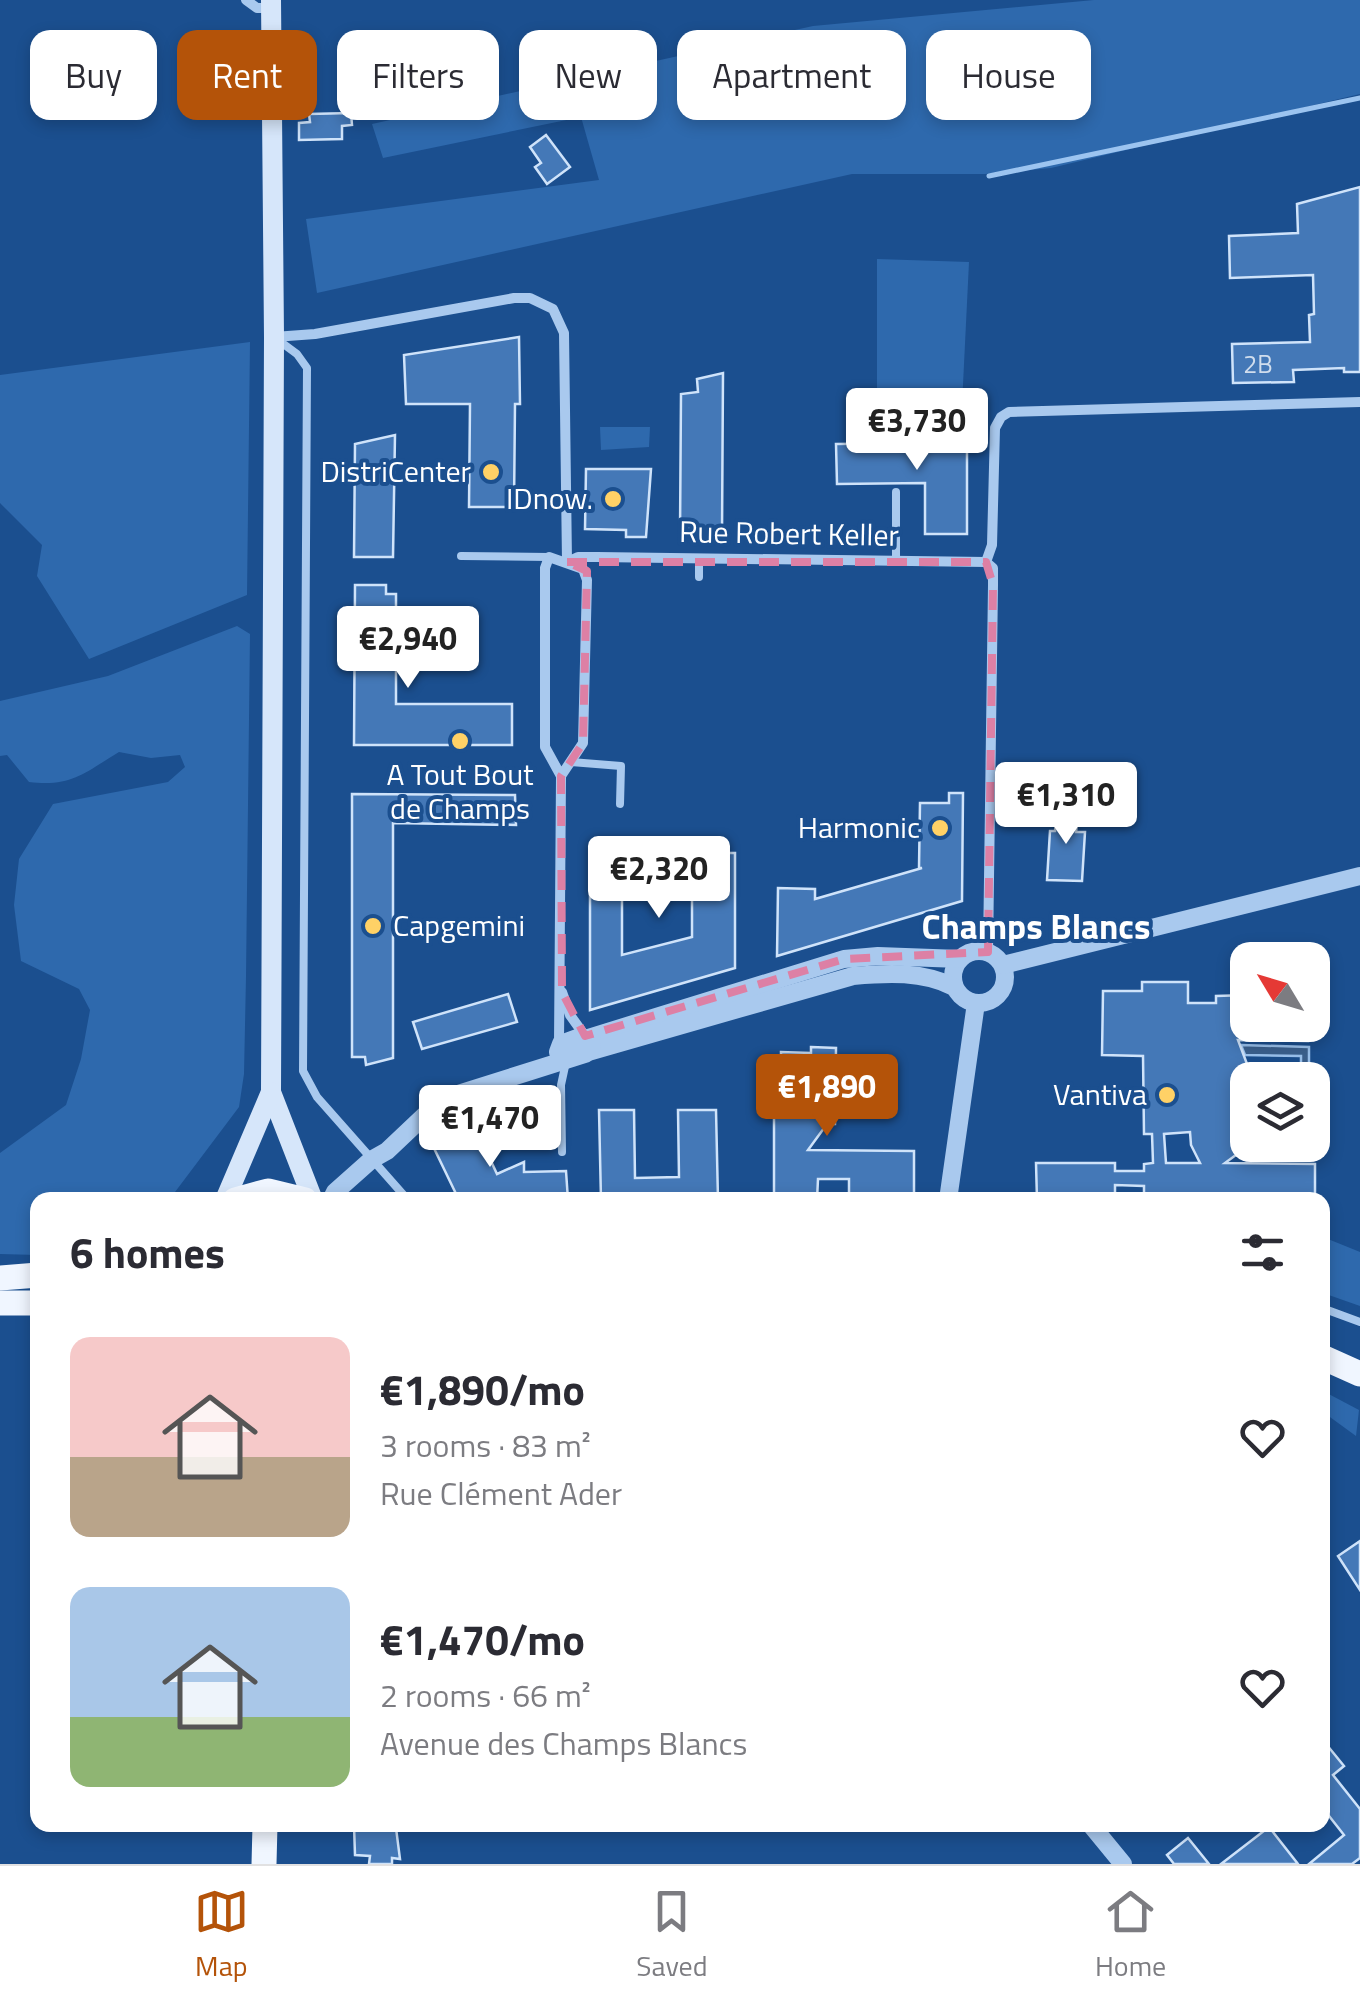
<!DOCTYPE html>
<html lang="en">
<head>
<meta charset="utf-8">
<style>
	:root { --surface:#fff; --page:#f7f7f7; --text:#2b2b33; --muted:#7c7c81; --line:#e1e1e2; --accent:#b45309 }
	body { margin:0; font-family:"Titillium Web",sans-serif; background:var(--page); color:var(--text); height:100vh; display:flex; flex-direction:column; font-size:38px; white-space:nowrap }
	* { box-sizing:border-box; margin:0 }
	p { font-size:32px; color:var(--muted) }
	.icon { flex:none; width:55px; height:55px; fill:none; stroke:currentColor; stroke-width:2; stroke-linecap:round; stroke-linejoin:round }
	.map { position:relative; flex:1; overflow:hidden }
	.drawer { position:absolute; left:30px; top:1192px; width:1300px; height:640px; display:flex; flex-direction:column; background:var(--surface); border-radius:20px; box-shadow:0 5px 15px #0003 }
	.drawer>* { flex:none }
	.banner { position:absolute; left:30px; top:30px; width:1300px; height:90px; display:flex; gap:20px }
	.needle { width:65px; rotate:308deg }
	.fabs { position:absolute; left:1230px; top:942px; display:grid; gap:20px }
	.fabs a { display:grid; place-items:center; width:100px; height:100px; border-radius:20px; background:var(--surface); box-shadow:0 5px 15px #0003; font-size:50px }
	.price { position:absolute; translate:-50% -85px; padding:0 22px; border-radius:10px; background:#fff; color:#222; font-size:32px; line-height:65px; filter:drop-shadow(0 2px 5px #0008) }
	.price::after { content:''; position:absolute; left:50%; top:60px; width:30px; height:22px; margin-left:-15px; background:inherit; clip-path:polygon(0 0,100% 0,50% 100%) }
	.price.active { background:var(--accent); color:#fff }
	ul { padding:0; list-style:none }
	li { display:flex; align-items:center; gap:30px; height:250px; padding:0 40px }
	li span { display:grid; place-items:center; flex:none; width:280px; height:200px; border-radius:20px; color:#555 }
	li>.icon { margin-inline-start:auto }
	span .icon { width:120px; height:120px; fill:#fffc; stroke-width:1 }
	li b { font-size:42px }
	h2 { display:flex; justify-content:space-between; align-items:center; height:120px; padding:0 40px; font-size:42px }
	.pill { padding:0 35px; border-radius:20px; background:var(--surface); box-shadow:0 5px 15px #0003; font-size:35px; line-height:90px }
	.pill.active { background:var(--accent); color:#fff }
	.tab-bar { display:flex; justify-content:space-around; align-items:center; height:140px; border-top:2px solid var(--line); background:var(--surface); font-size:28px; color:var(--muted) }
	.tab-bar a { display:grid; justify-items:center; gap:5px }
	.tab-bar .active { color:var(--accent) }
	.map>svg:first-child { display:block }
	.green { fill:#2e69ad }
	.water { fill:#3c6290; stroke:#9cc4f0; stroke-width:2.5 }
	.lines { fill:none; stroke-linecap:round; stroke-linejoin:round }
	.stream { stroke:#9cc4f0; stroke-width:5 }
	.building { fill:#4478b7; stroke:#cfe3fa; stroke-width:2.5; fill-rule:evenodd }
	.service { stroke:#a9c9ee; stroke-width:8 }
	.minor { stroke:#a9c9ee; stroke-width:10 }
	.tertiary { stroke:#a9c9ee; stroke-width:18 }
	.secondary { stroke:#d6e6fa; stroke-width:20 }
	.primary { stroke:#f0f6ff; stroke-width:25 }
	.marked { fill:none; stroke:#dd80a5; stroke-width:8; stroke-dasharray:20 12; stroke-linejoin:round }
	.poi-dot { fill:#ffd166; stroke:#1b4f8f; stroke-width:4 }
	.labels { text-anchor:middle; stroke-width:8; stroke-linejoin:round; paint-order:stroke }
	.number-label { font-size:25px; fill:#d0dded }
	.poi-label { font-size:30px; fill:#fff; stroke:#1b4f8f; text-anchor:end }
	.street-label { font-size:30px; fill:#fff; stroke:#1b4f8f }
	.quarter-label { font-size:35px; font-weight:bold; fill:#fff; stroke:#1b4f8f }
</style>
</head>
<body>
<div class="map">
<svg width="1360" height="1864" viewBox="0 0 1360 1864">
	<rect width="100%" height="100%" fill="#1b4f8f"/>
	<g class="green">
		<polygon points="1094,0 1360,0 1360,94 1051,168 985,174 852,174 317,293 306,219 599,180 581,117 383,158 372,124 813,26"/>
		<polygon points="877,259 969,262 962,405 877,397"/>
		<polygon points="250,342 247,595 89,659 37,576 42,545 0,503 0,375"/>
		<polygon points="600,427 650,427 649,447 601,450"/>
		<path d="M237,626L250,634L246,977L244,1074L239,1107L169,1200H38L37,1255L0,1254V1153L66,1105L81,1059L90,1010L79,989L21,961L14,905L19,859L53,804L168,782L185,767L180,755L151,758L119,752C84,773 72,787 29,782L7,755L0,756V701L108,676Z"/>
		<polygon points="1323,1237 1360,1252 1360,1306 1323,1293"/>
		<polygon points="1323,1391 1359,1410 1356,1436 1323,1412"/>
	</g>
	<polygon class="water" points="1241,1045 1309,1047 1309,1080 1301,1080 1301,1056 1245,1055"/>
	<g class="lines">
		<polyline class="stream" points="989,176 1360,98"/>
	</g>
	<g class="building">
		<polygon points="351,113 352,125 342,126 342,139 299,140 299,123 310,122 309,114"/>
		<polygon points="546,135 570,167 547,184 535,167 541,163 530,147"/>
		<polygon points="1360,187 1360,372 1344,372 1344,368 1293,370 1294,382 1233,383 1232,344 1310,342 1309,315 1314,314 1313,275 1230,278 1229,236 1298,233 1297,204"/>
		<polygon points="519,337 520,404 515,404 514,507 469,507 470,404 406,404 404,355"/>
		<polygon points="723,373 722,535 680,534 681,394 698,392 697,379"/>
		<polygon points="926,426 967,426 967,534 925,534 925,483 837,484 836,444 925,443"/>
		<polygon points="395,435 393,557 354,557 355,444"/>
		<polygon points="586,469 651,469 646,537 626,537 626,530 585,529"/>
		<polygon points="355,585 386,585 386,594 396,594 396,704 512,704 512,745 354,745"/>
		<polygon points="949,793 963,793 962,901 777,956 778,888 815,889 815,899 922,868 919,868 920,803 949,803"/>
		<polygon points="352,794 515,795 516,825 393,823 393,1058 366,1065 365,1057 352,1057"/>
		<polygon points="1058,805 1079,806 1076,832 1085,832 1082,881 1047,880 1050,831 1055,831"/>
		<path d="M590,852L735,853V968L590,1010ZM622,894L692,896V937L622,955Z"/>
		<path d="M1142,982H1188V1003H1216V996L1248,995V1025H1308V1041L1238,1040L1253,1080H1248V1146L1225,1163L1315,1164V1200H1144V1186L1115,1185V1200H1037L1036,1163H1115V1171H1144V1164L1153,1163L1152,1134H1144L1143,1056L1102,1055L1103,991H1142ZM1190,1132L1191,1145L1200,1163H1166L1164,1134Z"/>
		<polygon points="508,994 517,1022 422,1049 413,1022"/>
		<polygon points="811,1047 836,1048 835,1124 827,1124 808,1150 914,1151 914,1200 849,1200 849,1179 818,1179 817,1200 774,1200 774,1116 781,1116 781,1052 811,1053"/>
		<polygon points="554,1090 554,1098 509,1119 502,1105"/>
		<polygon points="599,1110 634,1110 635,1178 679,1177 678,1110 716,1110 718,1200 601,1200"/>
		<polygon points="469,1114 497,1174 524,1162 524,1172 566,1171 568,1200 459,1200 431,1142 456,1118"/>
		<polygon points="1360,1541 1360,1590 1338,1556"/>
		<polygon points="1322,1739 1344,1766 1333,1775 1360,1809 1360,1858 1352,1864 1309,1864 1344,1835 1322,1807"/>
		<polygon points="354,1825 396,1828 400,1859 392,1858 392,1864 369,1864 370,1856 355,1855"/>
		<polygon points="1269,1827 1298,1864 1221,1864"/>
		<polygon points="1188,1838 1209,1864 1174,1864 1167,1855"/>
	</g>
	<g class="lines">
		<g class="service">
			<polyline points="278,340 297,354 307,368 303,1071 317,1097 408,1200"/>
			<polyline points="896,492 896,561"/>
			<polyline points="461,556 549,557"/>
			<polyline points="699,577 699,558"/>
			<polyline points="571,762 621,766 620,804"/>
			<polyline points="562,1152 561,1085 566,1062"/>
			<polyline points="1322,1308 1360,1322"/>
		</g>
		<g class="minor">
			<polyline points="246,0 257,8 271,8"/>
			<polyline points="274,337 315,334 514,298 530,298 553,309 564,333 567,562"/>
			<polyline points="567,562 578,557 597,557 986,562 993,568 993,585 988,952"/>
			<polyline points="986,562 992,545 995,428 1001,417 1009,412 1360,402"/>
			<polyline points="562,992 570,1015 585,1036"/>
			<polyline points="559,1044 561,776 583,743 587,580 583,569 549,557 545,568 545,747 561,776"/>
		</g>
		<g class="tertiary">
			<circle cx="979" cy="977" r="26"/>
			<polyline points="1003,965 1360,876"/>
			<polyline points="588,1038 844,959 878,956 960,959"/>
			<path d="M588,1052L853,976C887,973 923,971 954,987"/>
			<polyline points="331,1200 335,1192 371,1160 387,1151 442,1099 585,1054 591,1049 592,1041 580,1037 561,1044 558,1052 563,1058"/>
			<polyline points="948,1200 976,1003"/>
			<polyline points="1091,1825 1123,1864"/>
		</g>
		<g class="secondary">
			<polyline points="271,0 274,337 271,1092 313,1200"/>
			<polyline points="225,1200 271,1092"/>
		</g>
		<g class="primary">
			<polyline points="235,1200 268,1191 305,1200"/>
			<polyline points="0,1278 38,1275"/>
			<polyline points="0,1303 38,1303"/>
			<polyline points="1322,1357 1360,1374"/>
			<polyline points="264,1864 265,1825"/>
		</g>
	</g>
	<path class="marked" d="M567,562H986L993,585L988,952L844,959L585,1036L562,992L561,776L583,743L587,571Z"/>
	<g class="poi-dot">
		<circle cx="491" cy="472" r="10"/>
		<circle cx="613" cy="499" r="10"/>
		<circle cx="460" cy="741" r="10"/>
		<circle cx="940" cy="828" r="10"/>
		<circle cx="373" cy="926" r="10"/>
		<circle cx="1167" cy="1095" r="10"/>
	</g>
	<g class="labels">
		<g class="number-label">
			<text x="1258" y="373">2B</text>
		</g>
		<g class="poi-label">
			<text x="471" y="482">DistriCenter</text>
			<text x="593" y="509">IDnow.</text>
			<text x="460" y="785" text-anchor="middle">A Tout Bout<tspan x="460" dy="34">de Champs</tspan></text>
			<text x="920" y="838">Harmonic</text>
			<text x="393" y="936" text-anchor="start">Capgemini</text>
			<text x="1147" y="1105">Vantiva</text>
		</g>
		<g class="street-label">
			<text transform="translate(789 534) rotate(1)" y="10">Rue Robert Keller</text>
		</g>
		<g class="quarter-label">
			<text x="1036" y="939">Champs Blancs</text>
		</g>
	</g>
</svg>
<div class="fabs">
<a><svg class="needle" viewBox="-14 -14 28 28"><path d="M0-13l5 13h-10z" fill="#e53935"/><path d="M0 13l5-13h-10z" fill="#7c7c81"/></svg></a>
<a><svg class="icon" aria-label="layers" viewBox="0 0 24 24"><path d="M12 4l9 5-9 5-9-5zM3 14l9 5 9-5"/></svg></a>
</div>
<b class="price" style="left:917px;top:473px">€3,730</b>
<b class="price" style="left:408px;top:691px">€2,940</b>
<b class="price" style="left:1066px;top:847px">€1,310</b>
<b class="price" style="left:659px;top:921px">€2,320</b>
<b class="price active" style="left:827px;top:1139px">€1,890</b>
<b class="price" style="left:490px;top:1170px">€1,470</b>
<div class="banner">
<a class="pill">Buy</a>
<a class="pill active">Rent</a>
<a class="pill">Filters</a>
<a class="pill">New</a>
<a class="pill">Apartment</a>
<a class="pill">House</a>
</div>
<section class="drawer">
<h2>6 homes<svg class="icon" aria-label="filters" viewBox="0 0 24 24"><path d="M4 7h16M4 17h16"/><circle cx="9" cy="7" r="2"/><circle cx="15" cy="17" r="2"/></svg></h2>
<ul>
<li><span style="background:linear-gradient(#f6c9c9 60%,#b9a48a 0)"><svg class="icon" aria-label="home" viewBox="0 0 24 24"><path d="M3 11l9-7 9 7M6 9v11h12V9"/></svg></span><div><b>€1,890/mo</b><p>3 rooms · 83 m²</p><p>Rue Clément Ader</p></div><svg class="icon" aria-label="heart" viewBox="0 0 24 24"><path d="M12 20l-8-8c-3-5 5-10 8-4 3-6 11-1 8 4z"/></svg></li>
<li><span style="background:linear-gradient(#a9c7e8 65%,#8fb573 0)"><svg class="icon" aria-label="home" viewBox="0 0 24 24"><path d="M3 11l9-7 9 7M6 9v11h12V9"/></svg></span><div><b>€1,470/mo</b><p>2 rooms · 66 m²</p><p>Avenue des Champs Blancs</p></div><svg class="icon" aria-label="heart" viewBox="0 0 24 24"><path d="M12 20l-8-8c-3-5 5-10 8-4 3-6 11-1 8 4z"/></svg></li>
</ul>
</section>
</div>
<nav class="tab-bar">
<a class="active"><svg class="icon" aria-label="map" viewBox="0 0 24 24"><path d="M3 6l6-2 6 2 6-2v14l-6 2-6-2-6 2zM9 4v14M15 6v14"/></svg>Map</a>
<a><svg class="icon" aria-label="saved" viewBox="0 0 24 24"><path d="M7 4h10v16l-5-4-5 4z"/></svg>Saved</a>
<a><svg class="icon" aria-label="home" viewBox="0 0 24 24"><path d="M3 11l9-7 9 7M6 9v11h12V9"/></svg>Home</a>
</nav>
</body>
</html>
